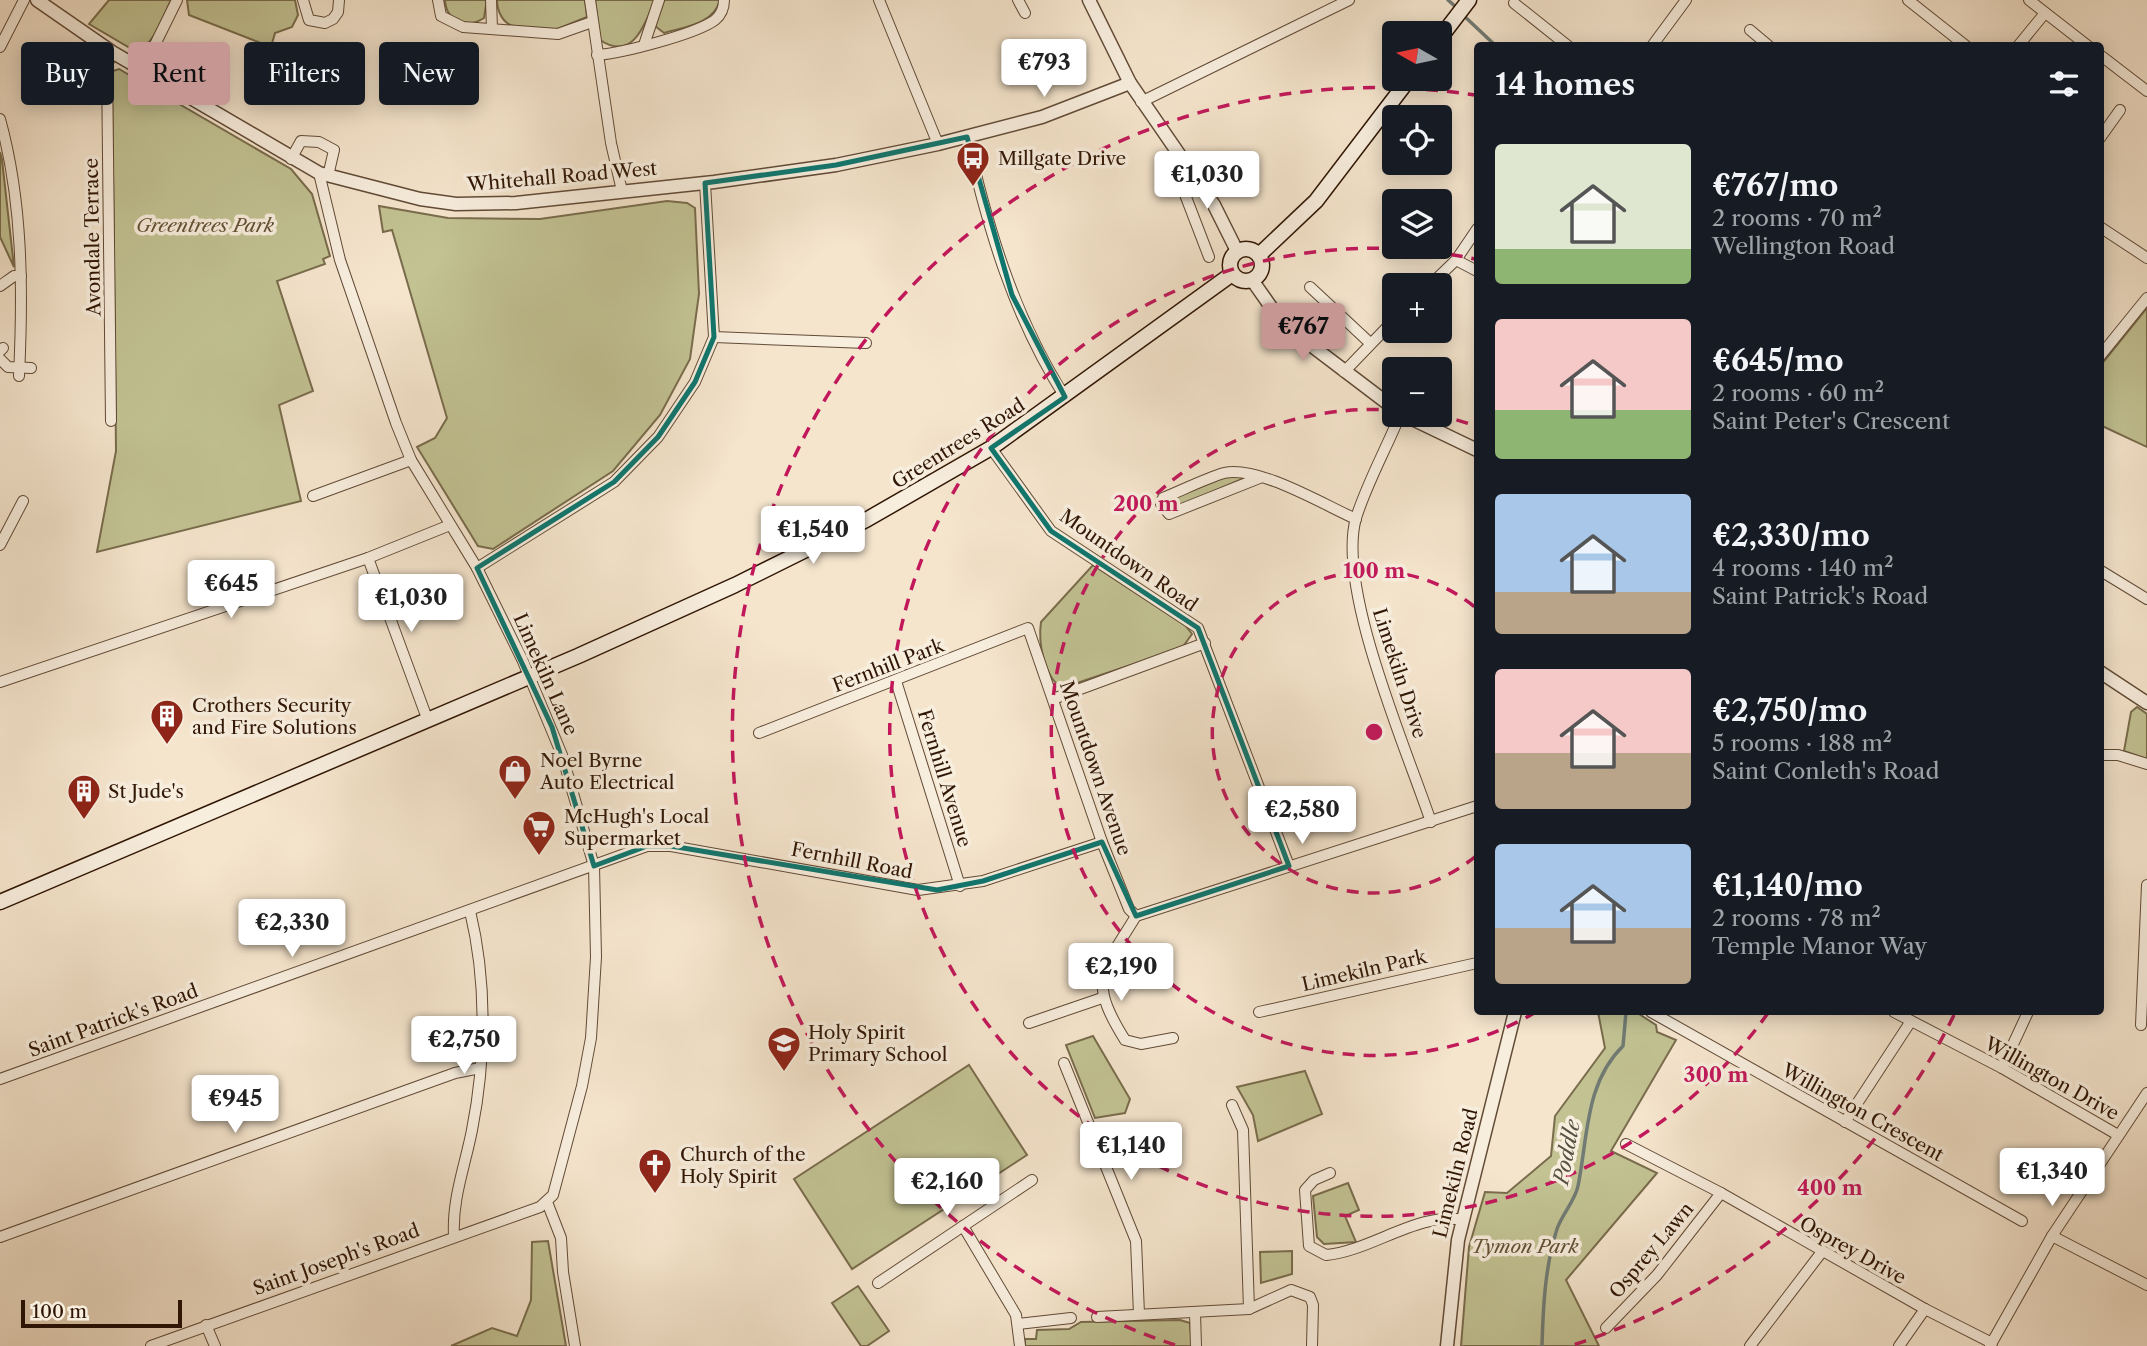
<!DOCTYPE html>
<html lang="en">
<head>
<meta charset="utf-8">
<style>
	:root { --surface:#171b24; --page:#242831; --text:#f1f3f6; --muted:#9ea1a6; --accent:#c59692 }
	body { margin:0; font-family:"Libre Caslon Text",serif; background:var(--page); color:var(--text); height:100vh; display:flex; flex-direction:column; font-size:26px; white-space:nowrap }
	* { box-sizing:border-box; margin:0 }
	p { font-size:23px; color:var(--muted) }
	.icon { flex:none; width:38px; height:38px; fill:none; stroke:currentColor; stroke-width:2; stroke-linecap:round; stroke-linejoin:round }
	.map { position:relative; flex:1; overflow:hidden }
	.side { position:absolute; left:1474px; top:42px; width:630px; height:973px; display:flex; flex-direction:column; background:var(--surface); border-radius:7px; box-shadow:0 4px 18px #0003 }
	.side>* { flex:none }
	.top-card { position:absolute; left:21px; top:42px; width:665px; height:63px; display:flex; gap:14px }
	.needle { width:46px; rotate:279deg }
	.buttons { position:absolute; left:1382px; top:21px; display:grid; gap:14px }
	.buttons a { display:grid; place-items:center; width:70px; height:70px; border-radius:7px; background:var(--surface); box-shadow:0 4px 18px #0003; font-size:35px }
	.scale { position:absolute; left:21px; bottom:18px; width:161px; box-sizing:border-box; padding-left:7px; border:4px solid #301604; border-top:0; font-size:19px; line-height:24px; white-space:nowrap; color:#301604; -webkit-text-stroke:5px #f8eede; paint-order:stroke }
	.price { position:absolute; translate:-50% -60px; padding:0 16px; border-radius:7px; background:#fff; color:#222; font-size:23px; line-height:46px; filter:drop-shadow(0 2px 4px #0008) }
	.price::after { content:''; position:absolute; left:50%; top:42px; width:21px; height:16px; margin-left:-10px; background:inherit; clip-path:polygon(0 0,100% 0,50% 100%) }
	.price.on { background:var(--accent); color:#111 }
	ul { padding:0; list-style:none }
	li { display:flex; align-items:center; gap:21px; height:175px; padding:0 21px }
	li span { display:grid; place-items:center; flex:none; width:196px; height:140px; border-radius:7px; color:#555 }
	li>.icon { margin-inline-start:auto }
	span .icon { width:84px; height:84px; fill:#fffc; stroke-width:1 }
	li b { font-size:30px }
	h2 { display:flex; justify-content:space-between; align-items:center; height:84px; padding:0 21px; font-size:30px }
	.chip { padding:0 24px; border-radius:7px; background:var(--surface); box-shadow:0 4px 18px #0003; font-size:24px; line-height:63px }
	.chip.on { background:var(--accent); color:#111 }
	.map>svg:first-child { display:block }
	.green { fill:#c2c293; stroke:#796c4c; stroke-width:2 }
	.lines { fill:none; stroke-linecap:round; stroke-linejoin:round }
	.stream { stroke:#717b73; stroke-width:3.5 }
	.minor-casing { stroke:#614a36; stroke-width:12 }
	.tertiary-casing { stroke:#614a36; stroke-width:15 }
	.secondary-casing { stroke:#301604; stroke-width:17 }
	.minor { stroke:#f8eede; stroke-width:10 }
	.tertiary { stroke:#f8eede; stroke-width:12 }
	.secondary { stroke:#f8eede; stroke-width:14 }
	.marked { fill:none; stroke:#0f766e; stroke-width:5; stroke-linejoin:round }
	.ring { fill:none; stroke:#c2185b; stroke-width:3.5; stroke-dasharray:12 9 }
	.labels { text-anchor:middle; stroke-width:7; stroke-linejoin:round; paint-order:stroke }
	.poi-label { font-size:19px; fill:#301604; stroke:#f8eede; text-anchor:start }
	.street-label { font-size:19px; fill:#301604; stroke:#f8eede }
	.park-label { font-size:19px; font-style:italic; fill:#635236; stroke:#f8eede }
	.water-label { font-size:21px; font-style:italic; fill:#565145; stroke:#f8eede }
	.centre { fill:#c2185b; stroke:#f8eede; stroke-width:3.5 }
	.ring-label { font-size:21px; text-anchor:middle; font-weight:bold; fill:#c2185b; stroke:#f8eede; stroke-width:7; stroke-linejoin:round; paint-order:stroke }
</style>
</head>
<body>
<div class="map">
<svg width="2147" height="1346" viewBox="0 0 2147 1346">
	<rect width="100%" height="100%" fill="#f5e5cd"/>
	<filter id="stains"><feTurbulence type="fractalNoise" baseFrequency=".00286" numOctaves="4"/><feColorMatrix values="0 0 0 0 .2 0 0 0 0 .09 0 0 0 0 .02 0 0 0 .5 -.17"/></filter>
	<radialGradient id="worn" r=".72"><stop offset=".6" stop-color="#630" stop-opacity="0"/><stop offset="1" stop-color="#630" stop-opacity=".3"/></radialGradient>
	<g class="green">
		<path d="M109,0H171C163,16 154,47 135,51L89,24Z"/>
		<polygon points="187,0 295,0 298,15 292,27 275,33 271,47 189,15"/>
		<path d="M445,0H487L484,18C467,29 446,21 445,0Z"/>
		<path d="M497,0H585L587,17L555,30L514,26C503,24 497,11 497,0Z"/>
		<path d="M595,0H655C645,24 633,62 600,40Z"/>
		<path d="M664,0H720C714,24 685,27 664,33L655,26Z"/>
		<polygon points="119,69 291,169 312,194 330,256 323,259 325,264 277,281 313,391 279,405 301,501 97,552 116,451 112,80 113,71"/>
		<polygon points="0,152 2,160 14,267 0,237"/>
		<polygon points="667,201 687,203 695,208 699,294 690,359 660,415 613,471 493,549 478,546 417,447 435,438 447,418 392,230 383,232 379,206 448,218 540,219"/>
		<polygon points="2147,308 2147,447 2100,425 2100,366"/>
		<polygon points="1227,476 1247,477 1172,509 1164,502"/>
		<path d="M1093,565L1185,625L1192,634L1182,648L1062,688C1044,677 1038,643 1041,622Z"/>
		<polygon points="2137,707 2147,714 2147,759 2124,751 2131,712"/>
		<polygon points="1598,1012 1636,1012 1656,1025 1657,1032 1676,1040 1611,1151 1657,1173 1566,1280 1599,1346 1461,1346 1469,1247 1485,1192 1507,1193 1551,1156 1555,1116 1605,1048"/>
		<polygon points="1093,1036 1130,1099 1125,1113 1095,1118 1066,1045"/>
		<polygon points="969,1065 1027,1155 852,1269 794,1179"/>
		<polygon points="1305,1071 1322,1114 1258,1141 1253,1115 1237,1087"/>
		<polygon points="1348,1183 1359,1210 1345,1216 1356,1242 1324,1244 1317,1237 1313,1196"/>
		<polygon points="548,1241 566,1346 451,1346 492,1328 517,1336 531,1300 532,1242"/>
		<polygon points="1292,1251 1292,1274 1261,1283 1260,1252"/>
		<polygon points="858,1286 889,1331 867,1346 861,1346 832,1303"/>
		<polygon points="1180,1320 1190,1323 1192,1346 1025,1346 1025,1339 1036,1339 1037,1330 1069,1329 1081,1322"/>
	</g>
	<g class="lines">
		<g class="stream">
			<polyline points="1448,0 1457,8"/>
			<polyline points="1462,14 1496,46"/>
			<path d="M1542,1346C1543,1308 1545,1266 1557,1229C1562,1214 1575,1201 1578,1186C1588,1137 1585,1083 1623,1046L1626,1012"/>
		</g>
		<defs>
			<g id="minor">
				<polyline points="303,0 309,20 325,23 333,19 338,12 339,0"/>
				<polyline points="438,0 441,16 463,27 558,34 592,22"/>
				<polyline points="491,0 492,29"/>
				<polyline points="590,0 611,143 622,191"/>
				<polyline points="879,0 938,144"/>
				<polyline points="1018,0 1025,13"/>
				<polyline points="1908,0 1966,46"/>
				<polyline points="2029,0 2088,46"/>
				<polyline points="1514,3 1568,46"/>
				<polyline points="1750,30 1769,46"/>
				<polyline points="644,45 659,0"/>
				<polyline points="1652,46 1686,0"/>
				<polyline points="2018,46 2045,13"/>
				<polyline points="0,47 24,0"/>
				<path d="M597,55C623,53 696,34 715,20C721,15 724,7 724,0"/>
				<polyline points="2100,55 2147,91"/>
				<polyline points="142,71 177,0"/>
				<polyline points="1141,102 1349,0"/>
				<path d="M0,119C23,202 23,291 19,376"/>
				<path d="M967,137C988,229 1014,317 1065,397"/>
				<polyline points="2100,138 2120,110"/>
				<polyline points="291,159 301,141 319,142 334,150 328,176"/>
				<polyline points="1183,161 1179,172 1181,184 1209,257"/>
				<polyline points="2100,227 2147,258"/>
				<polyline points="1456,260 1477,271"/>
				<polyline points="1430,285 1456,260 1477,229"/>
				<polyline points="0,286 14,276 21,276"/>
				<polyline points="1310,287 1370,343"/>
				<polyline points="714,337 866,343"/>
				<polyline points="0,351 3,348"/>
				<polyline points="2100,356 2147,298"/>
				<polyline points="0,359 8,367 31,368"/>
				<polyline points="1344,372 1395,319"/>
				<path d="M1400,415C1386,449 1367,483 1356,518C1336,588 1407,750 1431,822"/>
				<polyline points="111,421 107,66 112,52"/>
				<polyline points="991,448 1051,531 1198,628 1289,866"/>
				<path d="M1262,477L1169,514L1161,504L1163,498C1183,490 1204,479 1224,473C1258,465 1324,505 1356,519"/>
				<polyline points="313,496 411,460"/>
				<polyline points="0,545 23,501"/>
				<polyline points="368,558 428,721"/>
				<polyline points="477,568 614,482 658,437 695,382 714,337 705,183"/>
				<polyline points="2101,571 2147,599"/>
				<polyline points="896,681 960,886"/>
				<polyline points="0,682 368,558 450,525"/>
				<polyline points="1053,699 1205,643"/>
				<polyline points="759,733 1028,628 1102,842 1129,909 1136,916"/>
				<polyline points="2100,755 2118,755 2147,764"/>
				<polyline points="1136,916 1477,806"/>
				<path d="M1136,916C1102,972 1087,979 1125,1040L1141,1044L1173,1038"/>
				<polyline points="1259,1012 1477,963"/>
				<polyline points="1651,1012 2022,1221"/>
				<polyline points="1894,1012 2002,1068 2118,1135"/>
				<polyline points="1029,1023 1102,998"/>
				<polyline points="2141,1025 2147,885"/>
				<polyline points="1064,1063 1136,1241 1139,1314"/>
				<polyline points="2002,1068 2028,1012"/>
				<polyline points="0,1079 647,846 671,846 918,890 983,881 1102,842"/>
				<polyline points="1232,1105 1243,1130 1249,1309"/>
				<polyline points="1845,1122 1911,1021"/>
				<polyline points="1626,1144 1721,1193 1925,1309 1992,1343"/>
				<path d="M1330,1173L1314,1180L1305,1190L1309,1246L1326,1255C1371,1251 1419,1211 1463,1220"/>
				<polyline points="547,1202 561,1238 563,1272 575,1346"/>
				<polyline points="963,1226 1016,1315 1020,1346"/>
				<path d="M454,1235C452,1199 465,1166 472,1130C486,1060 487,981 470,911"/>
				<polyline points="2052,1236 2147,1285"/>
				<polyline points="0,1237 455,1073 480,1068"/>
				<polyline points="878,1283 1032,1180"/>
				<polyline points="1195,1313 1196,1346"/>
				<polyline points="1097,1317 1249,1309 1291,1290 1310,1297 1313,1305 1312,1346"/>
				<polyline points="1018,1324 1071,1318"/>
				<polyline points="206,1325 215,1346"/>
				<polyline points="1606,1328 1657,1275 1721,1193"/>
				<polyline points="151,1346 540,1207 553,1195 582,1086 591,1038 596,957 594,866 562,755 522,659 477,568 411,460 396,423 340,260 319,173"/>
				<polyline points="1750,1346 1821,1253"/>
				<polyline points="1899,1346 1925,1309"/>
				<polyline points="1990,1346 2052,1236 2147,1093"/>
			</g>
			<g id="tertiary">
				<polyline points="37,0 112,52 319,173 420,199 456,204 516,203 714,182 836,165 938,144 1042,117 1130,83"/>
				<polyline points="1089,0 1130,83 1214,205 1237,251"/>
				<polyline points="1252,280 1283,324 1395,409"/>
				<polyline points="1404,415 1477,450"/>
				<polyline points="2100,672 2147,703"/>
				<polyline points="1447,1346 1458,1240 1515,1012"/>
			</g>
			<g id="secondary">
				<polyline points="1440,38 1469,0"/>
				<circle cx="1246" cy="265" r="16"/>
				<polyline points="1259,255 1316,201 1409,79"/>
				<polyline points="0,902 578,656 735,585 866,520 991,448 1232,274"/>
			</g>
		</defs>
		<use href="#minor" class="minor-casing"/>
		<use href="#tertiary" class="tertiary-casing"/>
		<use href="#secondary" class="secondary-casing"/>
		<use href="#minor" class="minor"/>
		<use href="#tertiary" class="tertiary"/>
		<use href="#secondary" class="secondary"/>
	</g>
	<path class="marked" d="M967,137L1012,295L1065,397L991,448L1051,531L1198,628L1289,866L1136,916L1102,842L983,881L937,890L671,846H647L594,866L552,727L477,568L614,482L658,437L695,382L714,337L705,183L836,165Z"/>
	<g class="ring">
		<path d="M1476 856A161 161 0 1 1 1476 608"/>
		<path d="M1536 1012A323 323 0 1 1 1394 410M1436 415A323 323 0 0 1 1476 426"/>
		<path d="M1768 1013A484 484 0 1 1 1475 259"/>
		<path d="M1954 1015A645 645 0 0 1 1573 1345M1175 1345A645 645 0 0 1 1475 95"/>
	</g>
	<defs>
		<symbol id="bus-pin" viewBox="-11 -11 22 30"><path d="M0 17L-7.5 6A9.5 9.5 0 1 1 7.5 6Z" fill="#8f2418" stroke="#f8eede"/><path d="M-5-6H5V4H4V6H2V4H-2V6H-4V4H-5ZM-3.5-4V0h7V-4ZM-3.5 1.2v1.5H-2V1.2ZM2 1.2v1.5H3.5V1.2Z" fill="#fff"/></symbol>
		<symbol id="building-pin" viewBox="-11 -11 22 30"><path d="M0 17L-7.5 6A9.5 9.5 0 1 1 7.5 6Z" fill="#8f2418" stroke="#f8eede"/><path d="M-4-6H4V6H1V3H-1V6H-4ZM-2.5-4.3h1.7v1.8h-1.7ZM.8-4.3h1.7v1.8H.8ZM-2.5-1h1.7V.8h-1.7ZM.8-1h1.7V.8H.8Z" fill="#fff"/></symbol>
		<symbol id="shop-pin" viewBox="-11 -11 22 30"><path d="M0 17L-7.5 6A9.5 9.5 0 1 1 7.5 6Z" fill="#8f2418" stroke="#f8eede"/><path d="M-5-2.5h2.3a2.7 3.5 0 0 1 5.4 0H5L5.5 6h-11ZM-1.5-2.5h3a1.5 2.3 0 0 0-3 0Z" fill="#fff"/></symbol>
		<symbol id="supermarket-pin" viewBox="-11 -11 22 30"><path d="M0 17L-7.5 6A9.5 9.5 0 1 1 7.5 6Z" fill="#8f2418" stroke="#f8eede"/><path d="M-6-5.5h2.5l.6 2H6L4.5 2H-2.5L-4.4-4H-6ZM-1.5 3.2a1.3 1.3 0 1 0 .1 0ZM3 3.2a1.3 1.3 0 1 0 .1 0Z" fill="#fff"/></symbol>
		<symbol id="school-pin" viewBox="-11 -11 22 30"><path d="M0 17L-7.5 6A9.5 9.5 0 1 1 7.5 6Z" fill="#8f2418" stroke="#f8eede"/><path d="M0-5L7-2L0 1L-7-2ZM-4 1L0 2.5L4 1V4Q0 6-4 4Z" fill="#fff"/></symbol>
		<symbol id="church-pin" viewBox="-11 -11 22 30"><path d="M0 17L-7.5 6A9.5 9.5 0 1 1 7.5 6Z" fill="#8f2418" stroke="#f8eede"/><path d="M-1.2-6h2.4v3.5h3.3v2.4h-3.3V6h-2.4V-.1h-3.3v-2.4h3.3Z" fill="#fff"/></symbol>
	</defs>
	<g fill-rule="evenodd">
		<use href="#bus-pin" x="954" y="139" width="38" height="52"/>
		<use href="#building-pin" x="148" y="697" width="38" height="52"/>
		<use href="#shop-pin" x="496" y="752" width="38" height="52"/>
		<use href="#building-pin" x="65" y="772" width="38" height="52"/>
		<use href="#supermarket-pin" x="520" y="808" width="38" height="52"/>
		<use href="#school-pin" x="765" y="1024" width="38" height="52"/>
		<use href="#church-pin" x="636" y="1146" width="38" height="52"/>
	</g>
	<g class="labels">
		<g class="poi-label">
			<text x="998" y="165">Millgate Drive</text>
			<text x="192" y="712">Crothers Security<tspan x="192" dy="22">and Fire Solutions</tspan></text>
			<text x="540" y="767">Noel Byrne<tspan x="540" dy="22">Auto Electrical</tspan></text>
			<text x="108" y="798">St Jude's</text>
			<text x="564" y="823">McHugh's Local<tspan x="564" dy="22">Supermarket</tspan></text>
			<text x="808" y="1039">Holy Spirit<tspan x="808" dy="22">Primary School</tspan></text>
			<text x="680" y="1161">Church of the<tspan x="680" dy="22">Holy Spirit</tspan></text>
		</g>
		<g class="street-label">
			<text transform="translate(562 176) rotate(-5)" y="7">Whitehall Road West</text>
			<text transform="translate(92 237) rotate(-91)" y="7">Avondale Terrace</text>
			<text transform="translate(958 443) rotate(-32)" y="7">Greentrees Road</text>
			<text transform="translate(1129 560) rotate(35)" y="7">Mountdown Road</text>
			<text transform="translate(888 665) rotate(-21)" y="7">Fernhill Park</text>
			<text transform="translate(1400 673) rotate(72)" y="7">Limekiln Drive</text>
			<text transform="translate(546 674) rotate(66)" y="7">Limekiln Lane</text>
			<text transform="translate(1096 768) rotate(71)" y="7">Mountdown Avenue</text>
			<text transform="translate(945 778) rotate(73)" y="7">Fernhill Avenue</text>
			<text transform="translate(852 860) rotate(11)" y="7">Fernhill Road</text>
			<text transform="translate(1364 970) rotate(-13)" y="7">Limekiln Park</text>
			<text transform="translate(113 1020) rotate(-20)" y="7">Saint Patrick's Road</text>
			<text transform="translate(2052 1078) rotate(29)" y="7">Willington Drive</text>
			<text transform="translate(1863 1112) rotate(29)" y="7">Willington Crescent</text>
			<text transform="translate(1455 1173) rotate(-76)" y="7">Limekiln Road</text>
			<text transform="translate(1651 1250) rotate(-50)" y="7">Osprey Lawn</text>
			<text transform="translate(1853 1250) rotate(29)" y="7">Osprey Drive</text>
			<text transform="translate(336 1259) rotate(-20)" y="7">Saint Joseph's Road</text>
		</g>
		<g class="park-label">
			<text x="205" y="232">Greentrees Park</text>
			<text x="1525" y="1253">Tymon Park</text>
		</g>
		<g class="water-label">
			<text transform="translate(1567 1152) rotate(-79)" y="7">Poddle</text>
		</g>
	</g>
	<circle cx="1374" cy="732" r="10" class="centre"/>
	<g class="ring-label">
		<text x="1146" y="511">200 m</text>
		<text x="1374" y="578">100 m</text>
		<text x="1716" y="1082">300 m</text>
		<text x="1830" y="1195">400 m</text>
	</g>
	<rect width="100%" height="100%" filter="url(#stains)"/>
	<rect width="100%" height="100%" fill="url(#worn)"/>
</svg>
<div class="buttons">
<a><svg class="needle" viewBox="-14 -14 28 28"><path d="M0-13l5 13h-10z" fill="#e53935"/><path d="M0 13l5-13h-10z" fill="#9ea1a6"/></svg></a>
<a><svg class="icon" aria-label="locate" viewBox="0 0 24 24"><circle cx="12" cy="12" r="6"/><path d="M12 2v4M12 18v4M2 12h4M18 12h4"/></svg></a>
<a><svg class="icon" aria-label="layers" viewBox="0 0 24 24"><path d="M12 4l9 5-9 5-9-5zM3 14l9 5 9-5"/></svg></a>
<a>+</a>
<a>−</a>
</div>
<div class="scale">100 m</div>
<b class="price" style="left:1044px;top:99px">€793</b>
<b class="price" style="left:1207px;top:211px">€1,030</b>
<b class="price on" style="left:1303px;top:363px">€767</b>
<b class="price" style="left:813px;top:566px">€1,540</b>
<b class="price" style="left:231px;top:620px">€645</b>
<b class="price" style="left:411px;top:634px">€1,030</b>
<b class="price" style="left:1302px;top:846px">€2,580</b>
<b class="price" style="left:292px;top:959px">€2,330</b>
<b class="price" style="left:1121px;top:1003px">€2,190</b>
<b class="price" style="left:464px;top:1076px">€2,750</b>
<b class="price" style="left:235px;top:1135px">€945</b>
<b class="price" style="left:1131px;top:1182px">€1,140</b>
<b class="price" style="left:2052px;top:1208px">€1,340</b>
<b class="price" style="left:947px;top:1218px">€2,160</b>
<div class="top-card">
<a class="chip">Buy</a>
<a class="chip on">Rent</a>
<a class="chip">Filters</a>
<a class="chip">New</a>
</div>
<section class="side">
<h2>14 homes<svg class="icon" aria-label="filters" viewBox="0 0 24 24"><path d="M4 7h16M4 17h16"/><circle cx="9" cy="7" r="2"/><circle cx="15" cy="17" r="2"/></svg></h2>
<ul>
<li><span style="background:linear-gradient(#dfe7d0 75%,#8fb573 0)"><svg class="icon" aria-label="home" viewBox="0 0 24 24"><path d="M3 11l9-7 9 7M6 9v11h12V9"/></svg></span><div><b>€767/mo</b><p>2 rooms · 70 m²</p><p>Wellington Road</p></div></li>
<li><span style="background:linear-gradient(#f6c9c9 65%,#8fb573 0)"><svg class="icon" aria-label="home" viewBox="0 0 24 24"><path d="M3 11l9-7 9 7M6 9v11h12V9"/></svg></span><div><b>€645/mo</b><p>2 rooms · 60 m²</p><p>Saint Peter's Crescent</p></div></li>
<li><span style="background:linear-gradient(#a9c7e8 70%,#b9a48a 0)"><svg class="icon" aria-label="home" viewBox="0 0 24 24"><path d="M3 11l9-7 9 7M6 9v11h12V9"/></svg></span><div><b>€2,330/mo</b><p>4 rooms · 140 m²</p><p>Saint Patrick's Road</p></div></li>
<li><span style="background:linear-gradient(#f6c9c9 60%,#b9a48a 0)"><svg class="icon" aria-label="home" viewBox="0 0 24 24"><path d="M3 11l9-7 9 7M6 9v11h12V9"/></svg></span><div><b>€2,750/mo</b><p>5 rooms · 188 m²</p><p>Saint Conleth's Road</p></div></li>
<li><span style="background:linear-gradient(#a9c7e8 60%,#b9a48a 0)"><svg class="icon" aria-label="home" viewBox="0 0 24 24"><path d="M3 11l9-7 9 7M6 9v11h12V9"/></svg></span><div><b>€1,140/mo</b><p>2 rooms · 78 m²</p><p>Temple Manor Way</p></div></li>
</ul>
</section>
</div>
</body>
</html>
